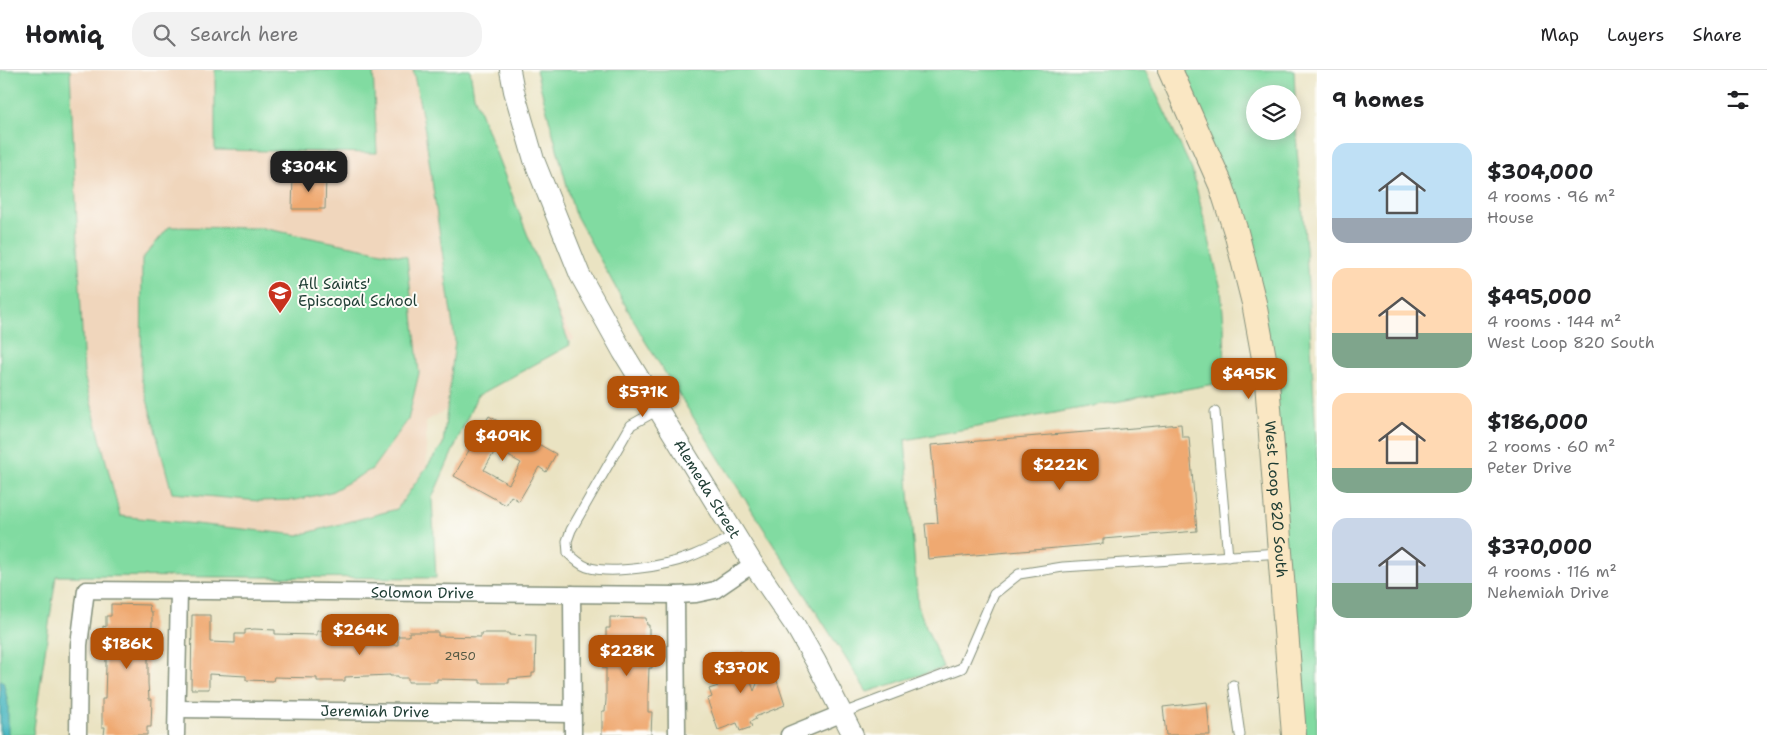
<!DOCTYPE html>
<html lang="en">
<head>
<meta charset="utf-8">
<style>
	:root { --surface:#fff; --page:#f2f2f2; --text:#202124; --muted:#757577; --line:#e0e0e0; --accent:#b45309 }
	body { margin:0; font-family:"Shantell Sans",sans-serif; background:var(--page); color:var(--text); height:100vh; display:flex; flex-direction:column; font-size:19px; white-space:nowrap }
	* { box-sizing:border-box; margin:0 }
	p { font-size:16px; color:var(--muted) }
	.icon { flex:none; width:28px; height:28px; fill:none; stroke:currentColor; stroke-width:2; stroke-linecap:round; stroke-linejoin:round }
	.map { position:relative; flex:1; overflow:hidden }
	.side { display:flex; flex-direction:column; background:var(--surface); width:450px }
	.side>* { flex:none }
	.tools { position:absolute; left:1246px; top:15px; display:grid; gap:10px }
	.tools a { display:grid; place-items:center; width:55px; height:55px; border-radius:50%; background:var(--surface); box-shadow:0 2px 12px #0003; font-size:25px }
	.price { position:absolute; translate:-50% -42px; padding:0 11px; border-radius:10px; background:var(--accent); color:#fff; font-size:16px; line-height:32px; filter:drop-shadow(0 1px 2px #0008) }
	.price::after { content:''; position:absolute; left:50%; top:30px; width:15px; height:11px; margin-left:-8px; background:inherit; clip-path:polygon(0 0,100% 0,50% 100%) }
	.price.selected { background:#222; color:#fff }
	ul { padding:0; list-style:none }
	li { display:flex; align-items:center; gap:15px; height:125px; padding:0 15px }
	li span { display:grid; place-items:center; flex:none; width:140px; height:100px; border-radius:15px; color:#555 }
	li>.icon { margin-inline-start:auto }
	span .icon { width:60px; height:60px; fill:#fffc; stroke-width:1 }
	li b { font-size:21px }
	h2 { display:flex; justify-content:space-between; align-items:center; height:60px; padding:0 15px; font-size:21px }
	header { display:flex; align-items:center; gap:30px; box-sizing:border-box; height:70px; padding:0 25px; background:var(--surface); border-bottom:1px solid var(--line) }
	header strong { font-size:24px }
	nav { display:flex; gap:28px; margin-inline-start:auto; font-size:18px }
	.search { width:350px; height:45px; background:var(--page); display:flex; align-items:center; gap:12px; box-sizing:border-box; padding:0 18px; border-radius:20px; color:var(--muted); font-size:19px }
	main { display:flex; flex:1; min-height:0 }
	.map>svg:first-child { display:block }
	.built { fill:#f0d6bc }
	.green { fill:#81dba1; stroke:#508c6a; fill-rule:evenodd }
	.water { fill:#47b6c0; stroke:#337a7a }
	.building { fill:#efa971; fill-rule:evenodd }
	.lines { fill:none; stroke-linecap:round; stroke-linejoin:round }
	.service-casing { stroke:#84907b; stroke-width:11 }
	.minor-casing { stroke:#84907b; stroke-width:19 }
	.tertiary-casing { stroke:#84907b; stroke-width:22 }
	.secondary-casing { stroke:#84907b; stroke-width:26 }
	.service { stroke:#fff; stroke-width:9 }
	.minor { stroke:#fff; stroke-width:16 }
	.tertiary { stroke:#fff; stroke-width:20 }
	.secondary { stroke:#fae7c3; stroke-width:24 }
	.labels { text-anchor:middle; stroke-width:4; stroke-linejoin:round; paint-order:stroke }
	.number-label { font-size:12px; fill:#535843 }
	.poi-label { font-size:15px; fill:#1f3d34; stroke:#fdfcf7; text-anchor:start }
	.street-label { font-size:15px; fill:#1f3d34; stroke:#fdfcf7 }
</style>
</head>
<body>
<header>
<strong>Homiq</strong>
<div class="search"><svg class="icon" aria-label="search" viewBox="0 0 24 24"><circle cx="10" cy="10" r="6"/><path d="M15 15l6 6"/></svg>Search here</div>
<nav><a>Map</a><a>Layers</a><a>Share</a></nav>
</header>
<main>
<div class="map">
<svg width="1317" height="665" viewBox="0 0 1317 665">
	<rect width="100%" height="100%" fill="#fdfcf7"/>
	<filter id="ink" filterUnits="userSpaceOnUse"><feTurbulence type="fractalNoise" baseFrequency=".02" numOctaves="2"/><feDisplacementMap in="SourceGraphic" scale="10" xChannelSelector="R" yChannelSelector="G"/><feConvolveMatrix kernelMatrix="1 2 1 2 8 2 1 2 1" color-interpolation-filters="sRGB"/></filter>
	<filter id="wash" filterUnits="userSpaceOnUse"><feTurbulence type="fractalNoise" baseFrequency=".0096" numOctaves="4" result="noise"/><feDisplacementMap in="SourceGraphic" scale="20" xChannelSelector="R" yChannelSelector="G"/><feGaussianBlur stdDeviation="1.12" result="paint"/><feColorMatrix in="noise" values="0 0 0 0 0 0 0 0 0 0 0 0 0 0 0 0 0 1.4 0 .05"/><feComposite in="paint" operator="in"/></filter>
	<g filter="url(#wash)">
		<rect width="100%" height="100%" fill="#eae3c2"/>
		<polygon class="built" points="0,0 467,0 474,35 546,219 574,269 426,351 429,502 0,502"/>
		<g class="green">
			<polygon points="0,0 70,0 84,305 120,446 299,465 397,439 443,374 455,271 424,55 413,0 470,0 474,26 570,275 477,326 432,428 436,508 56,506 33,665 0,665"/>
			<polygon points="215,0 373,0 377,83 215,80"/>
			<polygon points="536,0 1145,0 1192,100 1221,219 1224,254 1225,312 905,370 918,537 943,598 867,622 645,271 574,142"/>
			<path d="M1180,0H1294L1297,80L1306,178L1317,388V665H1300L1266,263ZM1255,24H1292V61H1255Z"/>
			<polygon points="169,157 262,158 407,187 419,303 408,350 372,399 331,422 296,430 259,431 172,423 141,307 142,189"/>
		</g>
		<polygon class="water" points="0,610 3,611 8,633 8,665 0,665"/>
		<g id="blocks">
			<g class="building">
				<polygon points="293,107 326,107 325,139 292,139"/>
				<path d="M489,346L556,384L546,402L539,397L519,431L511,426L506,435L454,406ZM496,379L521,393L509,414L484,400Z"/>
				<polygon points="1181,354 1182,367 1189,367 1197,461 1103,469 1103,474 928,489 925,454 938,453 931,375"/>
				<polygon points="111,534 149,535 150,542 152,542 152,586 148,586 148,613 149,629 152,629 151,657 147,657 147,665 104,665 105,657 102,657 102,629 105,629 106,595 106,585 102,585 103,556 106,557 106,546 111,546"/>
				<polygon points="192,545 210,545 210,572 235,573 235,564 245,564 245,560 254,559 275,560 275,564 317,565 317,561 327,560 366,562 366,564 374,564 373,574 398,575 398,566 409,566 409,562 438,562 438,566 481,567 481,563 509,563 509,565 532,566 536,566 535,603 532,603 532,607 509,609 509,613 480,613 480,610 437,609 437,612 408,612 408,608 398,608 398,606 390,606 390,605 345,607 345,611 317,611 317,608 274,607 273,611 246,610 246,606 209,604 209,619 191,619"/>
				<polygon points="610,547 646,548 647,555 649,555 649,570 653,570 652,598 649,598 648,624 648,642 652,642 651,665 602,665 602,641 605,641 606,630 606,598 603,598 602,570 606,570 606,558 610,558"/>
				<polygon points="741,581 754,621 762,601 776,608 785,635 755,647 756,649 750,652 752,657 740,661 737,653 718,660 707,629 712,627 709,619 718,616 710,592"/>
				<polygon points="1207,632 1210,665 1166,665 1163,637"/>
			</g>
		</g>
	</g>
	<g filter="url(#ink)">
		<use href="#blocks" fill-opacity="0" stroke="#84907b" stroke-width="1"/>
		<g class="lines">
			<defs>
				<g id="service">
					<path d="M658,340L631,355L571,460L567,471L568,483C573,488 579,494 587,497C611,505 665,496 689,487C705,481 720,473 735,465"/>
					<polyline points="1215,342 1228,487"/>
					<polyline points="1233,615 1240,665"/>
					<polyline points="843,643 962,598 994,524 1019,504 1063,497 1280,483"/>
				</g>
				<g id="minor">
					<polyline points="572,524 573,665"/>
					<polyline points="676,525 677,665"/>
					<path id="s1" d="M177,639L572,644"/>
					<path id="s2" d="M78,665L79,575L86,520L676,525L696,524L715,520L753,494"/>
					<polyline points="176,665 179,521"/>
					<polyline points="789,665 843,643"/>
				</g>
				<g id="tertiary">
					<path id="s3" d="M510,0L514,21L534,90L580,205L623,282L753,494L796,557L816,592L853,665"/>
				</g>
				<g id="secondary">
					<path id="s4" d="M1170,0L1221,115L1236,162L1254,233L1266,299L1294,665"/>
				</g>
			</defs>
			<use href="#service" class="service-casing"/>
			<use href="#minor" class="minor-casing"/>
			<use href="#tertiary" class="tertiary-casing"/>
			<use href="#secondary" class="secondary-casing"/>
			<use href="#service" class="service"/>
			<use href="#minor" class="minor"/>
			<use href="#tertiary" class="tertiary"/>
			<use href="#secondary" class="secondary"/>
		</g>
	</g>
	<defs>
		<symbol id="school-pin" viewBox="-11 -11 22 30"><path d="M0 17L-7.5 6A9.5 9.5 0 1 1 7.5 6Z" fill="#c8321e" stroke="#fdfcf7"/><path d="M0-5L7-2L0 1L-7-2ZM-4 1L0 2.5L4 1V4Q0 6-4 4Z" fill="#fff"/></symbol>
	</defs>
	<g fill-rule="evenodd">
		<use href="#school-pin" x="266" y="209" width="28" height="38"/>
	</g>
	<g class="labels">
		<g class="number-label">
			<text x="460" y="590">2950</text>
		</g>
		<g class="poi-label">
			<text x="298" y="219">All Saints'<tspan x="298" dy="17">Episcopal School</tspan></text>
		</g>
		<g class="street-label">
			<text dy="5" stroke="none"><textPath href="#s3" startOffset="466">Alemeda Street</textPath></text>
			<text dy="5" stroke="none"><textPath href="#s4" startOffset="446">West Loop 820 South</textPath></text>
			<text dy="5" stroke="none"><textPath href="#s2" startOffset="482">Solomon Drive</textPath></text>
			<text dy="5" stroke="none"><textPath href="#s1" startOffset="198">Jeremiah Drive</textPath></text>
		</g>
	</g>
</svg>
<div class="tools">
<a><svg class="icon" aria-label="layers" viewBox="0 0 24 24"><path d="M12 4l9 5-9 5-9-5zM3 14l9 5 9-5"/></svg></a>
</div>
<b class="price selected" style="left:309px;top:123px">$304K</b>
<b class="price" style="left:1249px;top:330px">$495K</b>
<b class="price" style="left:643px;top:348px">$571K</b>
<b class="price" style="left:503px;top:392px">$409K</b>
<b class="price" style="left:1060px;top:421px">$222K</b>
<b class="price" style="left:360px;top:586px">$264K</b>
<b class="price" style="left:127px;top:600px">$186K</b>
<b class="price" style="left:627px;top:607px">$228K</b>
<b class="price" style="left:741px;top:624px">$370K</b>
</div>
<section class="side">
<h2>9 homes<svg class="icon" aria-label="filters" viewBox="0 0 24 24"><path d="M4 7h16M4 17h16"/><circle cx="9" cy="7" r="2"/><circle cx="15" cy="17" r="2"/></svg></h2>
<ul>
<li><span style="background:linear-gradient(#bfe0f5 75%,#9aa5b1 0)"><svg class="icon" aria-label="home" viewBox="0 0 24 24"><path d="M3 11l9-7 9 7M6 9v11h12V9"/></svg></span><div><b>$304,000</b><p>4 rooms · 96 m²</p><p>House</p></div></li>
<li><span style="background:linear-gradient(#ffd9b3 65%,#7fa58c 0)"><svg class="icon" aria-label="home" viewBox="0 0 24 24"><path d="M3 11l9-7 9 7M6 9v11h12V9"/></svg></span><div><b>$495,000</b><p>4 rooms · 144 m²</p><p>West Loop 820 South</p></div></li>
<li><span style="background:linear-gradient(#ffd9b3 75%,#7fa58c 0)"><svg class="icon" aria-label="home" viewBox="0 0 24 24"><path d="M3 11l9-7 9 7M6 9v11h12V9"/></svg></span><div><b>$186,000</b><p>2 rooms · 60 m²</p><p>Peter Drive</p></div></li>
<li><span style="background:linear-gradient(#c9d6e8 65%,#7fa58c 0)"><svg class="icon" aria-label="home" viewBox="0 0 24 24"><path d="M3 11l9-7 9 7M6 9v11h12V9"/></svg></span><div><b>$370,000</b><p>4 rooms · 116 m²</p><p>Nehemiah Drive</p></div></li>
</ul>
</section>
</main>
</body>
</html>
